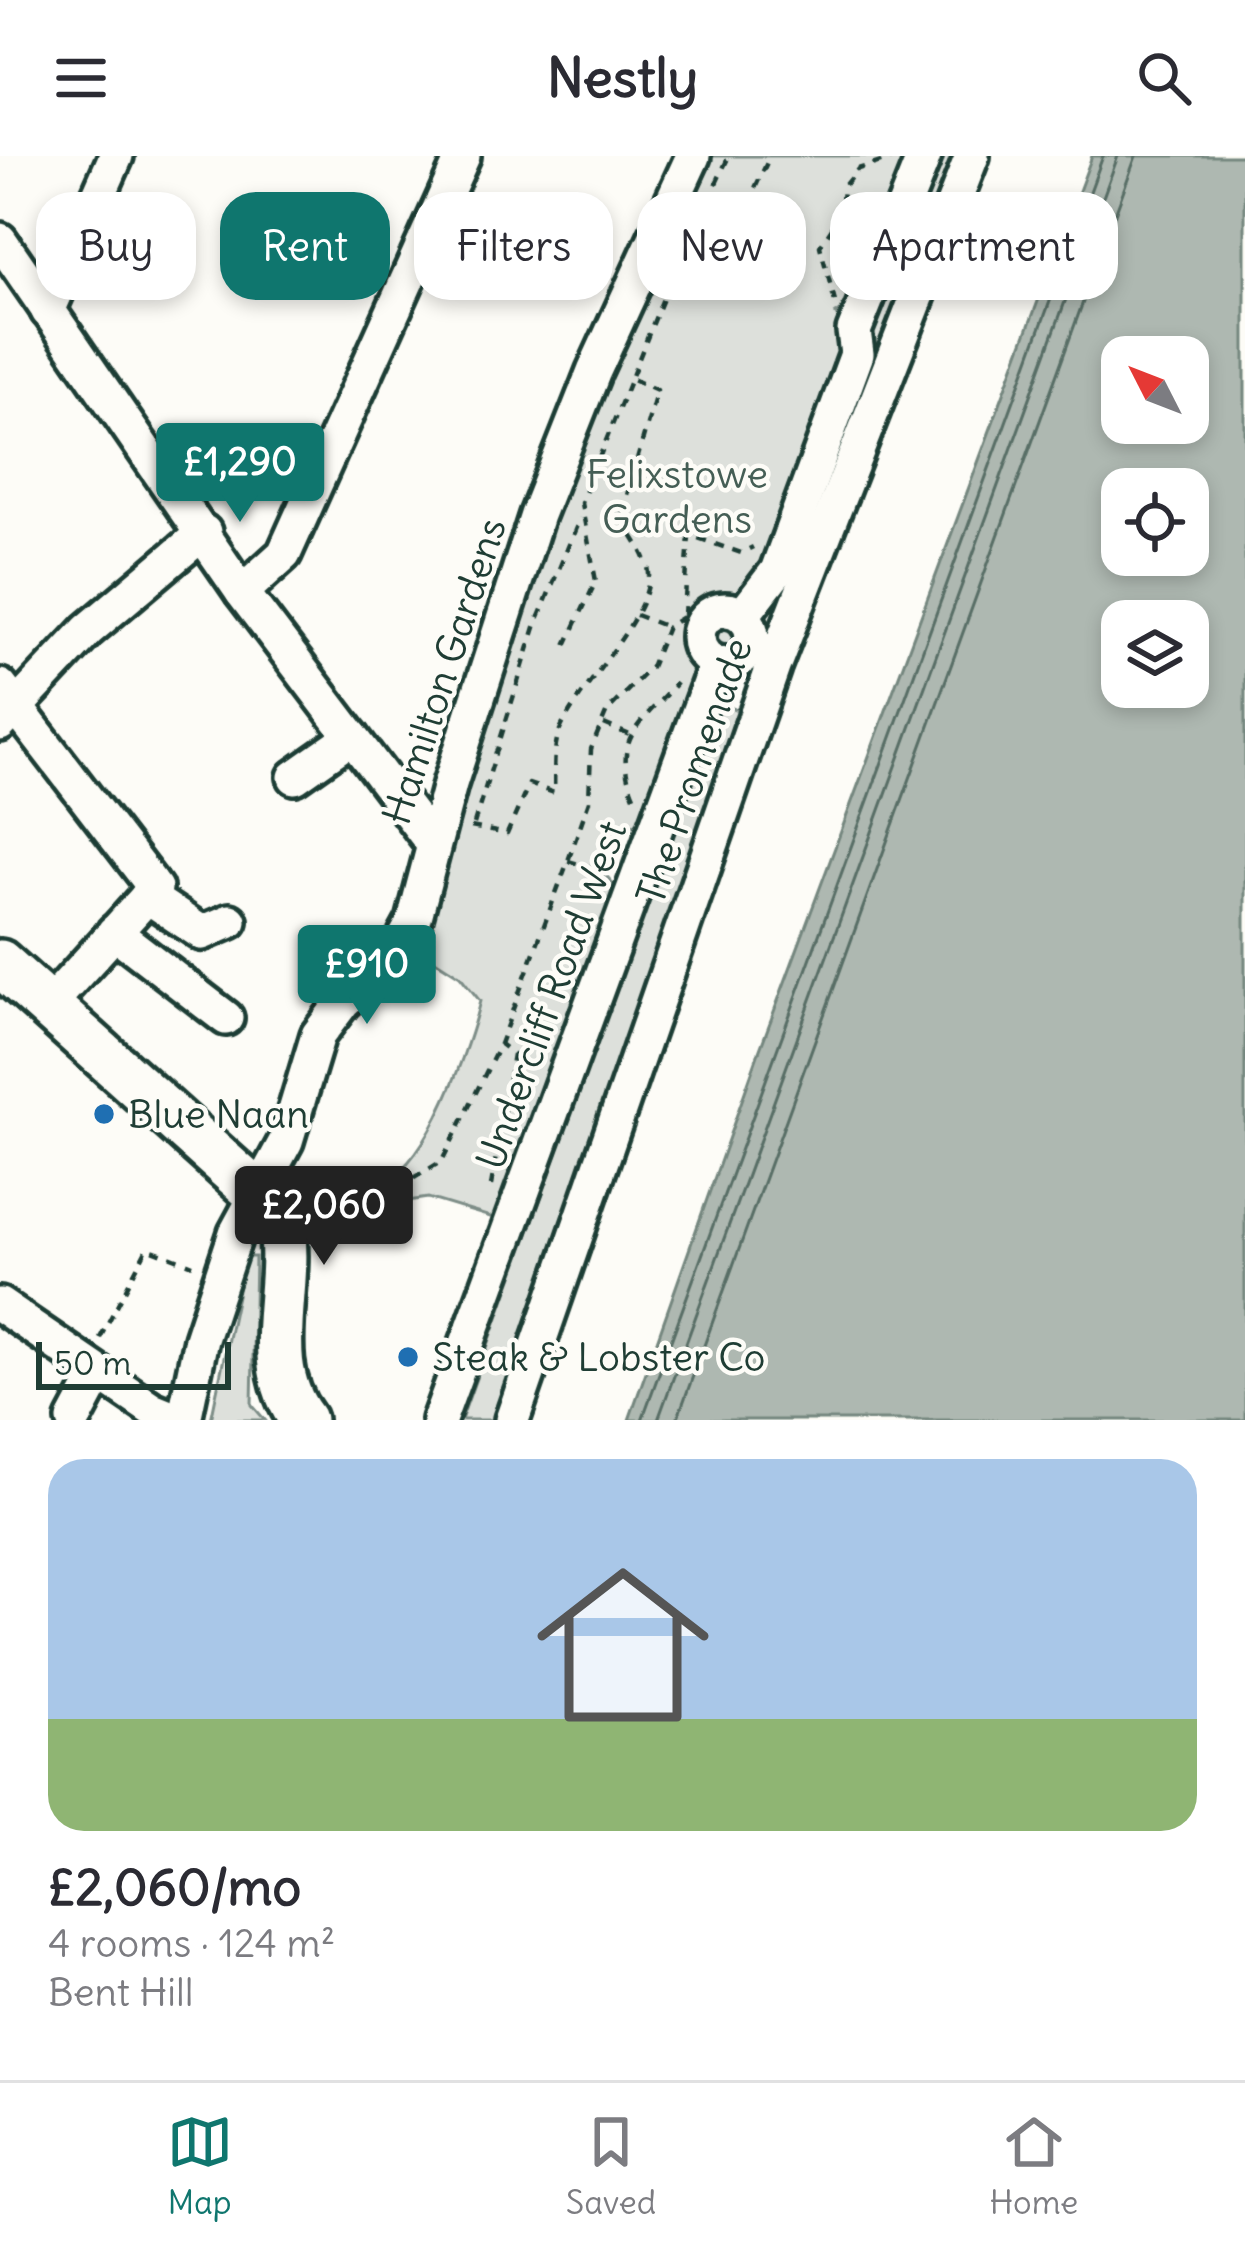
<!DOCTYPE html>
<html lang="en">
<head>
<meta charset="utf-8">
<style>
	:root { --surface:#fff; --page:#f2f2f3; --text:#2b2b33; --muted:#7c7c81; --line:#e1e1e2; --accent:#0f766e }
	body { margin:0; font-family:Delius,sans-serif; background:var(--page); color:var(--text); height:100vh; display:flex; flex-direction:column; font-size:45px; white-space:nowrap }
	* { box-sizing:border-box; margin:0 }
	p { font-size:39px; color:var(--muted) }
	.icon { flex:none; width:66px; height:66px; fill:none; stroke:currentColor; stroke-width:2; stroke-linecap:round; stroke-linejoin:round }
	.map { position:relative; height:1264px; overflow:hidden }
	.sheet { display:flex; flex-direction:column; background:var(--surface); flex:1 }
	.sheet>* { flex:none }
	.banner { position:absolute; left:36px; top:36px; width:1173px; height:108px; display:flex; gap:24px }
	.needle { width:78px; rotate:312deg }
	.tools { position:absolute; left:1101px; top:180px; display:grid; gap:24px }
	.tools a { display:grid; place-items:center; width:108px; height:108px; border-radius:24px; background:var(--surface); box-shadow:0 6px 18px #0003; font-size:60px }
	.scale { position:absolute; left:36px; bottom:30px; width:195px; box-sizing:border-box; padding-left:12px; border:6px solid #1f3d34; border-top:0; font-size:33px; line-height:42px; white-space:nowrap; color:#1f3d34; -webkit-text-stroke:9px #fdfcf7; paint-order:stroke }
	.price { position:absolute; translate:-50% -102px; padding:0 27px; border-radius:12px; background:var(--accent); color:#fff; font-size:39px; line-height:78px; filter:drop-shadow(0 3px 6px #0008) }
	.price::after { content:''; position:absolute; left:50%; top:72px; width:36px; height:27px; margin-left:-18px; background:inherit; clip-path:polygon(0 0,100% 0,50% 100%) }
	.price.on { background:#222; color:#fff }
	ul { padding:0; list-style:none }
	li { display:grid; align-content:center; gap:24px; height:636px; padding:0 48px }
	li span { display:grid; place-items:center; height:372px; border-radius:36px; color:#555 }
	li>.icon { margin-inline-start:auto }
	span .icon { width:216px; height:216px; fill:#fffc; stroke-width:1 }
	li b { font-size:51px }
	.chip { padding:0 42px; border-radius:36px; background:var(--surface); box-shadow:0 6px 18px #0003; font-size:42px; line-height:108px }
	.chip.on { background:var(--accent); color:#fff }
	header { display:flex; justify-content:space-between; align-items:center; height:156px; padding:0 48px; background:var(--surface); font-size:54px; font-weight:700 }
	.tabs { display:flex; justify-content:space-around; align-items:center; height:168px; border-top:3px solid var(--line); background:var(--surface); font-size:33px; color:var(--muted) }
	.tabs a { display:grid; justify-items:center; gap:6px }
	.tabs .on { color:var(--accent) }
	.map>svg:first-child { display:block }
	.green { fill:#dde0db; stroke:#7e8e88; stroke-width:3 }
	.water { fill:#aeb8b1; stroke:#75877f; stroke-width:3; fill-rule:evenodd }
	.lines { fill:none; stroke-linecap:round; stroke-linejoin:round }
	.shore { stroke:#586e66; stroke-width:3 }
	.minor-casing { stroke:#1f3d34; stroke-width:42 }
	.major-casing { stroke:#1f3d34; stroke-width:54 }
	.path { stroke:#1f3d34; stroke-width:4.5; stroke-dasharray:9 9; stroke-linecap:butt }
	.minor { stroke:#fdfcf7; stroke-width:33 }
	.major { stroke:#fdfcf7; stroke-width:45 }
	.poi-dot { fill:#1f6fb2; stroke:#fdfcf7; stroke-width:4.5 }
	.labels { text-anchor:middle; stroke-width:9; stroke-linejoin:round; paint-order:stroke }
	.park-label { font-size:39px; fill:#455e55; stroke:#fdfcf7 }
	.street-label { font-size:39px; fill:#1f3d34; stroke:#fdfcf7 }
	.poi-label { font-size:39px; fill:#1f3d34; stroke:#fdfcf7; text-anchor:start }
</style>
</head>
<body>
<header><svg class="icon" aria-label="menu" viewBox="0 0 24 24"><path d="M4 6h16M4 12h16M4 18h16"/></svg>Nestly<svg class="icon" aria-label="search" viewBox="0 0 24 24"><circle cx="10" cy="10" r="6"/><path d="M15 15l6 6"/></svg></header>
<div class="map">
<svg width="1245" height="1264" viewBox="0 0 1245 1264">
	<rect width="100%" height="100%" fill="#fdfcf7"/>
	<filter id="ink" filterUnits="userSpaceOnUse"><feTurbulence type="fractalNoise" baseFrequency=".00833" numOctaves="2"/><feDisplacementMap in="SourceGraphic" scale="24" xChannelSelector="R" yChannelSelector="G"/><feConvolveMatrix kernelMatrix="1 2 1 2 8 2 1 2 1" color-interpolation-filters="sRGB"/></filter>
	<g filter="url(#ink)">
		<g class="green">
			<path d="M703,0H922L854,166L842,154L836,158L852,176L774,412L732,450L706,459L697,485L703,500L646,669L621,668L595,707L617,732L500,1064L428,1042L353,1053L349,1031C360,1029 375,1028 386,1024C430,1004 469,890 480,845L460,820L413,790L575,283Z"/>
			<polygon points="927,0 967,0 881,220 858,213"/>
			<circle cx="725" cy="481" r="23"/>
			<polygon points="719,548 748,557 506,1264 461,1264"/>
			<polygon points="245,1101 255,1101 252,1249 265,1264 211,1264"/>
		</g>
		<path class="water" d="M1092,0H1245V1264H629L759,896ZM1122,201H1188V267H1122ZM1122,333H1188V399H1122ZM1122,465H1188V531H1122Z"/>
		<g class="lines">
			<g class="shore">
				<polyline points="642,1264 1103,0"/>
				<polyline points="658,1264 1118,0"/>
				<polyline points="677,1264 1136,0"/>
			</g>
			<defs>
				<g id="minor">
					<polyline points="0,84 242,436 433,688"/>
					<polyline points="48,155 116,0"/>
					<polyline points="242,436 284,398 463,0"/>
					<circle cx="725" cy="481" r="27"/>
					<polyline points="743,459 777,415 857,198 854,175 924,0"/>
					<polyline points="0,530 155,732 46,852"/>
					<polyline points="0,568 88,474 204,376"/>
					<polyline points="295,621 352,581"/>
					<polyline points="147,740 202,777 230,765"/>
					<polyline points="114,776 226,862"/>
					<polyline points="0,1149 152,1253 179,1264"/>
					<polyline points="74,1264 99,1217"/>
					<polyline points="184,1264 201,1183 236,1077 286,985 318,879 343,846 395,800 414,765 450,628 537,359 594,215 693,0"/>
					<polyline points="439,1264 716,508"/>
					<polyline points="512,1264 773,511 972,0"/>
				</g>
				<path id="major" d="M0,807L279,1057C297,1126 256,1203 303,1264"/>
			</defs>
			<use href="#minor" class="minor-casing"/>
			<use href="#major" class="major-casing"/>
			<g class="path">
				<polyline points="692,80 736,73 770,0"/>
				<polyline points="685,93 729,0"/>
				<polyline points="835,146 820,90 841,58 843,31 858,13 891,3"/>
				<polyline points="636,459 667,471"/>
				<polyline points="684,459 689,379 741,397 753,391"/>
				<polyline points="566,489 596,425 581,347 668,130"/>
				<polyline points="604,568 632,580"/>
				<path d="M634,640C609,581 645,565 676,527"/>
				<polyline points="474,668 536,468 580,362"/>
				<path d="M471,671L507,678L529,628L554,637C555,617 552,590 561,572C580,531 651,459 649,418C648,398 629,378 621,360L657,234L628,221"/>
				<polyline points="568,705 608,716"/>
				<polyline points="491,1030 513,898 500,888"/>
				<polyline points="312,1053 323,1046 401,1030 442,1005 500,888 568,705 589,645 591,593 607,555 651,511 667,471 720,437"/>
				<polyline points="100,1182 147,1092 193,1109"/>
			</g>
			<use href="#minor" class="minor"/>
			<use href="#major" class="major"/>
		</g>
	</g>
	<g class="poi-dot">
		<circle cx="104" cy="958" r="12"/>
		<circle cx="408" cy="1201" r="12"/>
	</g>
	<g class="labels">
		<g class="park-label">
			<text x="677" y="332">Felixstowe<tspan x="677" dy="45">Gardens</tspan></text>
		</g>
		<g class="street-label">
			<text transform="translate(444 515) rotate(-72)" y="14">Hamilton Gardens</text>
			<text transform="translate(694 615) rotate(-71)" y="14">The Promenade</text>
			<text transform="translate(551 839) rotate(-70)" y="14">Undercliff Road West</text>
		</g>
		<g class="poi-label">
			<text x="128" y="972">Blue Naan</text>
			<text x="432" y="1215">Steak &amp; Lobster Co</text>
		</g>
	</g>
</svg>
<div class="tools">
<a><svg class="needle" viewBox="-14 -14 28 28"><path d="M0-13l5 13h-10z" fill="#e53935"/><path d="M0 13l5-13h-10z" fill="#7c7c81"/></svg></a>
<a><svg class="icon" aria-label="locate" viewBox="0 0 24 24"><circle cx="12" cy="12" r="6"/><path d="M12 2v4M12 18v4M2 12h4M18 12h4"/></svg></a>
<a><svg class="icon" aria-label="layers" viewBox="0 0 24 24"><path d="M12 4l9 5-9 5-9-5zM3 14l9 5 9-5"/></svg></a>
</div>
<div class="scale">50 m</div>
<b class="price" style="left:240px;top:369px">£1,290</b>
<b class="price" style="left:367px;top:871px">£910</b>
<b class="price on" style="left:324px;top:1112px">£2,060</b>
<div class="banner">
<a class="chip">Buy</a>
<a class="chip on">Rent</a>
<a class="chip">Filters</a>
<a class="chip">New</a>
<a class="chip">Apartment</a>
</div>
</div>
<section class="sheet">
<ul>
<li><span style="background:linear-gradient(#a9c7e8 70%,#8fb573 0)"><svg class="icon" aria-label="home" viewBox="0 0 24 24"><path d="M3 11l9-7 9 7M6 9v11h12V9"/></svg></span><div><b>£2,060/mo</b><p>4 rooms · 124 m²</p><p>Bent Hill</p></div></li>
</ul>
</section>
<nav class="tabs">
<a class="on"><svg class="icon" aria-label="map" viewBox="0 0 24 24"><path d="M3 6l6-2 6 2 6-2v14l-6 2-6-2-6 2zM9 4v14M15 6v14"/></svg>Map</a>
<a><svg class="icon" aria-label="saved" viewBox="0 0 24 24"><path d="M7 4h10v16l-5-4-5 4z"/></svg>Saved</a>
<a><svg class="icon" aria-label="home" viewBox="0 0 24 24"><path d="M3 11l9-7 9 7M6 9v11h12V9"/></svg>Home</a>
</nav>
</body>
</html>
